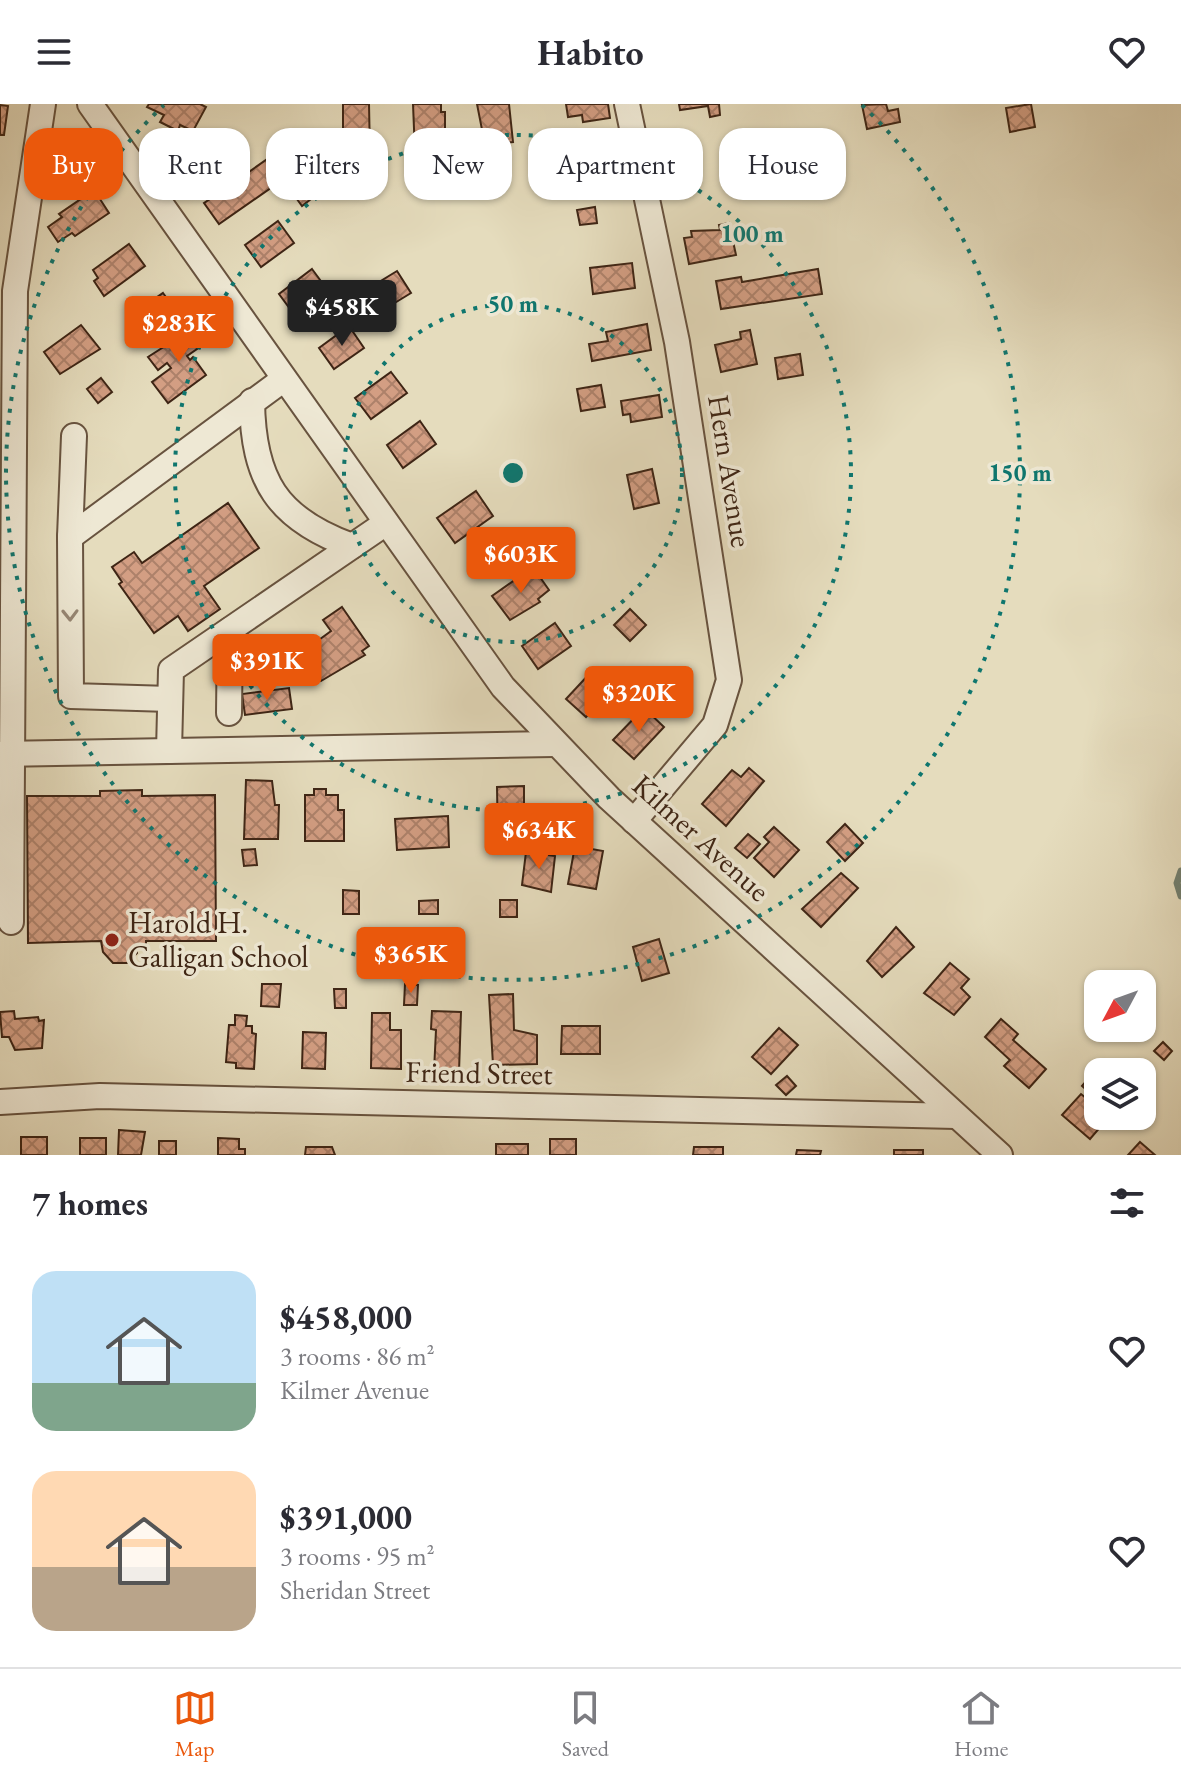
<!DOCTYPE html>
<html lang="en">
<head>
<meta charset="utf-8">
<style>
	:root { --surface:#fff; --page:#f2f2f3; --text:#2b2b33; --muted:#7c7c81; --line:#e1e1e2; --accent:#ea580c }
	body { margin:0; font-family:"EB Garamond",serif; background:var(--page); color:var(--text); height:100vh; display:flex; flex-direction:column; font-size:30px; white-space:nowrap }
	* { box-sizing:border-box; margin:0 }
	p { font-size:26px; color:var(--muted) }
	.icon { flex:none; width:44px; height:44px; fill:none; stroke:currentColor; stroke-width:2; stroke-linecap:round; stroke-linejoin:round }
	.map { position:relative; height:1051px; overflow:hidden }
	.drawer { display:flex; flex-direction:column; background:var(--surface); flex:1 }
	.drawer>* { flex:none }
	.top-card { position:absolute; left:24px; top:24px; width:1134px; height:72px; display:flex; gap:16px }
	.needle { width:52px; rotate:229deg }
	.controls { position:absolute; left:1084px; top:866px; display:grid; gap:16px }
	.controls a { display:grid; place-items:center; width:72px; height:72px; border-radius:16px; background:var(--surface); box-shadow:0 2px 6px #0004; font-size:40px }
	.price { position:absolute; translate:-50% -68px; padding:0 18px; border-radius:8px; background:var(--accent); color:#fff; font-size:26px; line-height:52px; filter:drop-shadow(0 2px 4px #0008) }
	.price::after { content:''; position:absolute; left:50%; top:48px; width:24px; height:18px; margin-left:-12px; background:inherit; clip-path:polygon(0 0,100% 0,50% 100%) }
	.price.on { background:#222; color:#fff }
	ul { padding:0; list-style:none }
	li { display:flex; align-items:center; gap:24px; height:200px; padding:0 32px }
	li span { display:grid; place-items:center; flex:none; width:224px; height:160px; border-radius:24px; color:#555 }
	li>.icon { margin-inline-start:auto }
	span .icon { width:96px; height:96px; fill:#fffc; stroke-width:1 }
	li b { font-size:34px }
	h2 { display:flex; justify-content:space-between; align-items:center; height:96px; padding:0 32px; font-size:34px }
	.tag { padding:0 28px; border-radius:24px; background:var(--surface); box-shadow:0 2px 6px #0004; font-size:28px; line-height:72px }
	.tag.on { background:var(--accent); color:#fff }
	header { display:flex; justify-content:space-between; align-items:center; height:104px; padding:0 32px; background:var(--surface); font-size:36px; font-weight:700 }
	.tab-bar { display:flex; justify-content:space-around; align-items:center; height:112px; border-top:2px solid var(--line); background:var(--surface); font-size:22px; color:var(--muted) }
	.tab-bar a { display:grid; justify-items:center; gap:4px }
	.tab-bar .on { color:var(--accent) }
	.map>svg:first-child { display:block }
	.lines { fill:none; stroke-linecap:round; stroke-linejoin:round }
	.stream { stroke:#738071; stroke-width:7 }
	.building { fill:url(#building-cross-hatch); stroke:#3e2515; stroke-width:2 }
	.minor-casing { stroke:#68533f; stroke-width:28 }
	.minor { stroke:#eee8d4; stroke-width:24 }
	.oneway { stroke:#968674 }
	.ring { fill:none; stroke:#0f766e; stroke-width:4; stroke-dasharray:4 8 }
	.poi-dot { fill:#8f2418; stroke:#eee8d4; stroke-width:3 }
	.labels { text-anchor:middle; stroke-width:7; stroke-linejoin:round; paint-order:stroke }
	.street-label { font-size:30px; fill:#3e2515; stroke:#eee8d4 }
	.poi-label { font-size:30px; fill:#3e2515; stroke:#eee8d4; text-anchor:start }
	.centre { fill:#0f766e; stroke:#eee8d4; stroke-width:4 }
	.ring-label { font-size:24px; text-anchor:middle; font-weight:bold; fill:#0f766e; stroke:#eee8d4; stroke-width:7; stroke-linejoin:round; paint-order:stroke }
</style>
</head>
<body>
<header><svg class="icon" aria-label="menu" viewBox="0 0 24 24"><path d="M4 6h16M4 12h16M4 18h16"/></svg>Habito<svg class="icon" aria-label="heart" viewBox="0 0 24 24"><path d="M12 20l-8-8c-3-5 5-10 8-4 3-6 11-1 8 4z"/></svg></header>
<div class="map">
<svg width="1181" height="1051" viewBox="0 0 1181 1051">
	<defs>
		<pattern id="building-cross-hatch" width="8" height="8" patternUnits="userSpaceOnUse" patternTransform="scale(2)"><rect width="8" height="8" fill="#d39e83"/><path d="M0 0l8 8M0 8l8-8" fill="none" stroke="#ad816a"/></pattern>
	</defs>
	<rect width="100%" height="100%" fill="#e5dcbd"/>
	<filter id="stains"><feTurbulence type="fractalNoise" baseFrequency=".0025" numOctaves="4"/><feColorMatrix values="0 0 0 0 .2 0 0 0 0 .09 0 0 0 0 .02 0 0 0 .5 -.17"/></filter>
	<radialGradient id="worn" r=".72"><stop offset=".6" stop-color="#630" stop-opacity="0"/><stop offset="1" stop-color="#630" stop-opacity=".3"/></radialGradient>
	<g class="lines">
		<polyline class="stream" points="1181,767 1177,779 1181,792"/>
	</g>
	<g class="building">
		<polygon points="149,0 200,0 206,3 193,27 180,21 178,27 160,18 164,11 147,3"/>
		<polygon points="343,0 369,0 370,51 348,51 348,33 343,33"/>
		<polygon points="413,0 441,0 441,8 445,8 445,48 415,49"/>
		<polygon points="477,0 509,0 513,38 485,41"/>
		<polygon points="566,0 608,0 610,14 583,18 582,11 568,13"/>
		<polygon points="679,0 719,0 720,11 710,13 708,2 680,6"/>
		<polygon points="886,0 888,7 898,5 900,18 867,25 862,1"/>
		<polygon points="1031,0 1035,23 1010,28 1006,4"/>
		<polygon points="0,1 8,2 4,31 0,31"/>
		<polygon points="71,41 97,76 75,92 49,57"/>
		<polygon points="286,42 302,66 283,80 281,77 219,120 204,99 225,85 223,82 231,76 233,79"/>
		<polygon points="307,80 316,91 302,102 294,91"/>
		<polygon points="94,86 109,109 75,132 72,129 58,138 48,123 62,113 59,110"/>
		<polygon points="595,103 597,119 580,121 577,106"/>
		<polygon points="278,117 294,139 261,163 245,141"/>
		<polygon points="729,119 736,151 689,160 684,134 692,133 691,127 720,126 719,121"/>
		<polygon points="129,140 145,162 104,192 94,177 98,174 93,166"/>
		<polygon points="632,159 635,184 593,190 590,164"/>
		<polygon points="312,165 329,188 296,213 279,190"/>
		<polygon points="818,165 822,190 721,205 716,177 741,173 742,178"/>
		<polygon points="397,167 411,189 393,200 379,178"/>
		<polygon points="163,189 179,211 146,234 130,212"/>
		<polygon points="647,220 651,246 592,257 589,240 608,237 606,228"/>
		<polygon points="81,221 100,245 60,270 44,248"/>
		<polygon points="198,221 210,236 187,252 190,256 193,253 206,271 168,299 152,278 171,264 167,259 158,266 148,253"/>
		<polygon points="349,222 364,244 334,265 319,244"/>
		<polygon points="750,226 757,260 721,268 715,241 741,235 740,228"/>
		<polygon points="800,250 803,271 778,275 775,254"/>
		<polygon points="391,268 407,289 371,315 355,294"/>
		<polygon points="101,274 112,288 98,299 87,285"/>
		<polygon points="601,281 605,303 581,307 577,285"/>
		<polygon points="659,291 662,313 631,318 630,310 623,311 621,297"/>
		<polygon points="420,317 436,340 403,364 387,341"/>
		<polygon points="652,365 659,399 634,405 627,371"/>
		<polygon points="476,387 493,412 455,439 437,414"/>
		<polygon points="228,399 259,444 204,482 220,505 188,527 178,512 154,529 119,480 122,478 112,463 134,448 142,459"/>
		<polygon points="535,466 549,486 538,495 540,498 510,516 492,492 519,473 521,476"/>
		<polygon points="342,503 369,542 362,547 365,551 321,577 305,553 315,546 312,541 331,527 323,516"/>
		<polygon points="630,505 646,521 630,537 614,521"/>
		<polygon points="555,519 571,542 538,565 522,542"/>
		<polygon points="593,566 612,584 586,613 566,595"/>
		<polygon points="289,584 292,605 245,611 242,590"/>
		<polygon points="644,604 664,623 634,655 613,636"/>
		<polygon points="749,664 764,677 726,722 702,700 732,666 741,673"/>
		<polygon points="246,676 272,677 275,701 279,701 278,735 244,735"/>
		<polygon points="524,682 524,727 521,727 521,743 498,743 497,683"/>
		<polygon points="314,685 326,685 326,691 338,691 338,706 344,706 344,737 305,737 305,691 314,691"/>
		<polygon points="142,686 142,692 215,691 216,837 146,837 146,840 137,841 137,849 127,859 113,859 103,848 101,837 28,839 27,692 100,692 100,687"/>
		<polygon points="448,712 449,743 397,746 395,715"/>
		<polygon points="845,720 863,739 845,757 827,738"/>
		<polygon points="774,723 799,746 774,773 754,754 769,738 764,733"/>
		<polygon points="748,730 760,740 747,754 735,744"/>
		<polygon points="575,742 603,747 596,785 568,780"/>
		<polygon points="255,745 257,761 244,762 242,746"/>
		<polygon points="526,748 555,752 551,788 522,781"/>
		<polygon points="841,769 858,784 821,823 802,805"/>
		<polygon points="343,786 359,787 359,810 343,810"/>
		<polygon points="438,796 438,810 419,810 419,797"/>
		<rect x="500" y="796" width="17" height="17"/>
		<polygon points="896,823 914,843 882,873 867,857"/>
		<polygon points="411,829 427,829 427,849 411,848"/>
		<polygon points="659,835 669,869 642,877 633,843"/>
		<polygon points="950,859 969,875 961,884 970,893 954,911 924,889"/>
		<polygon points="262,880 281,880 279,903 261,902"/>
		<polygon points="405,880 418,881 417,901 404,901"/>
		<polygon points="334,885 346,885 346,904 335,904"/>
		<polygon points="513,890 514,926 537,931 537,960 493,961 489,891"/>
		<polygon points="14,907 15,915 38,913 39,917 44,916 42,944 15,946 9,933 2,933 0,908"/>
		<polygon points="432,907 461,908 459,968 434,967 436,926 431,925"/>
		<polygon points="372,909 390,909 390,926 401,926 401,965 371,964"/>
		<polygon points="235,911 247,912 246,922 252,922 252,929 256,930 254,965 236,964 236,959 226,958 229,921 235,921"/>
		<polygon points="1001,915 1018,930 1013,936 1046,965 1029,984 1004,962 1010,956 985,933"/>
		<polygon points="562,922 600,922 600,950 561,950"/>
		<polygon points="779,924 798,941 771,970 752,953"/>
		<polygon points="303,928 326,929 325,965 302,964"/>
		<polygon points="1163,938 1172,947 1164,956 1154,947"/>
		<polygon points="1102,959 1113,968 1098,968 1098,1012 1108,1014 1090,1035 1062,1011 1081,990 1086,994 1090,989 1082,982"/>
		<polygon points="787,972 796,982 786,991 776,981"/>
		<polygon points="119,1026 145,1028 141,1051 118,1051"/>
		<rect x="21" y="1033" width="26" height="18"/>
		<rect x="80" y="1034" width="26" height="17"/>
		<polygon points="218,1034 239,1035 239,1045 245,1045 245,1051 218,1051"/>
		<rect x="550" y="1035" width="26" height="16"/>
		<rect x="159" y="1037" width="17" height="14"/>
		<polygon points="1140,1038 1155,1051 1128,1051"/>
		<rect x="496" y="1040" width="32" height="11"/>
		<polygon points="306,1043 332,1043 335,1051 305,1051"/>
		<polygon points="694,1043 723,1043 723,1051 693,1051"/>
		<polygon points="797,1046 821,1047 820,1051 796,1051"/>
		<rect x="894" y="1046" width="29" height="5"/>
	</g>
	<g class="lines">
		<defs>
			<g id="minor">
				<polyline points="90,0 503,583 609,694 1000,1051"/>
				<polyline points="627,0 677,238 729,576 715,621 634,717"/>
				<path d="M252,297C253,376 277,415 352,442"/>
				<polyline points="74,332 70,433 71,592 170,595"/>
				<polyline points="70,433 284,275"/>
				<polyline points="229,609 230,526"/>
				<polyline points="169,647 171,566 386,419"/>
				<polyline points="0,650 554,640"/>
				<polyline points="11,818 15,187 43,0"/>
				<polyline points="0,998 100,992 956,1012"/>
			</g>
		</defs>
		<use href="#minor" class="minor-casing"/>
		<use href="#minor" class="minor"/>
	</g>
	<defs><path id="oneway-chevron" d="M-2-3.5L2.5 0L-2 3.5" fill="none" stroke-width="1.6" stroke-linecap="round" stroke-linejoin="round" transform="scale(2)"/></defs>
	<use class="oneway" href="#oneway-chevron" transform="translate(70 511) rotate(89)"/>
	<g class="ring">
		<circle cx="513" cy="369" r="169"/>
		<circle cx="513" cy="369" r="338"/>
		<path d="M862 1A507 507 0 1 1 164 1"/>
	</g>
	<circle class="poi-dot" cx="112" cy="836" r="8"/>
	<g class="labels">
		<g class="street-label">
			<text transform="translate(730 367) rotate(81)" y="10">Hern Avenue</text>
			<text transform="translate(701 734) rotate(42)" y="10">Kilmer Avenue</text>
			<text transform="translate(479 969) rotate(1)" y="10">Friend Street</text>
		</g>
		<g class="poi-label">
			<text x="128" y="829">Harold H.<tspan x="128" dy="34">Galligan School</tspan></text>
		</g>
	</g>
	<circle cx="513" cy="369" r="12" class="centre"/>
	<g class="ring-label">
		<text x="752" y="138">100 m</text>
		<text x="513" y="208">50 m</text>
		<text x="1020" y="377">150 m</text>
	</g>
	<rect width="100%" height="100%" filter="url(#stains)"/>
	<rect width="100%" height="100%" fill="url(#worn)"/>
</svg>
<div class="controls">
<a><svg class="needle" viewBox="-14 -14 28 28"><path d="M0-13l5 13h-10z" fill="#e53935"/><path d="M0 13l5-13h-10z" fill="#7c7c81"/></svg></a>
<a><svg class="icon" aria-label="layers" viewBox="0 0 24 24"><path d="M12 4l9 5-9 5-9-5zM3 14l9 5 9-5"/></svg></a>
</div>
<b class="price on" style="left:342px;top:244px">$458K</b>
<b class="price" style="left:179px;top:260px">$283K</b>
<b class="price" style="left:521px;top:491px">$603K</b>
<b class="price" style="left:267px;top:598px">$391K</b>
<b class="price" style="left:639px;top:630px">$320K</b>
<b class="price" style="left:539px;top:767px">$634K</b>
<b class="price" style="left:411px;top:891px">$365K</b>
<div class="top-card">
<a class="tag on">Buy</a>
<a class="tag">Rent</a>
<a class="tag">Filters</a>
<a class="tag">New</a>
<a class="tag">Apartment</a>
<a class="tag">House</a>
</div>
</div>
<section class="drawer">
<h2>7 homes<svg class="icon" aria-label="filters" viewBox="0 0 24 24"><path d="M4 7h16M4 17h16"/><circle cx="9" cy="7" r="2"/><circle cx="15" cy="17" r="2"/></svg></h2>
<ul>
<li><span style="background:linear-gradient(#bfe0f5 70%,#7fa58c 0)"><svg class="icon" aria-label="home" viewBox="0 0 24 24"><path d="M3 11l9-7 9 7M6 9v11h12V9"/></svg></span><div><b>$458,000</b><p>3 rooms · 86 m²</p><p>Kilmer Avenue</p></div><svg class="icon" aria-label="heart" viewBox="0 0 24 24"><path d="M12 20l-8-8c-3-5 5-10 8-4 3-6 11-1 8 4z"/></svg></li>
<li><span style="background:linear-gradient(#ffd9b3 60%,#b9a48a 0)"><svg class="icon" aria-label="home" viewBox="0 0 24 24"><path d="M3 11l9-7 9 7M6 9v11h12V9"/></svg></span><div><b>$391,000</b><p>3 rooms · 95 m²</p><p>Sheridan Street</p></div><svg class="icon" aria-label="heart" viewBox="0 0 24 24"><path d="M12 20l-8-8c-3-5 5-10 8-4 3-6 11-1 8 4z"/></svg></li>
</ul>
</section>
<nav class="tab-bar">
<a class="on"><svg class="icon" aria-label="map" viewBox="0 0 24 24"><path d="M3 6l6-2 6 2 6-2v14l-6 2-6-2-6 2zM9 4v14M15 6v14"/></svg>Map</a>
<a><svg class="icon" aria-label="saved" viewBox="0 0 24 24"><path d="M7 4h10v16l-5-4-5 4z"/></svg>Saved</a>
<a><svg class="icon" aria-label="home" viewBox="0 0 24 24"><path d="M3 11l9-7 9 7M6 9v11h12V9"/></svg>Home</a>
</nav>
</body>
</html>
